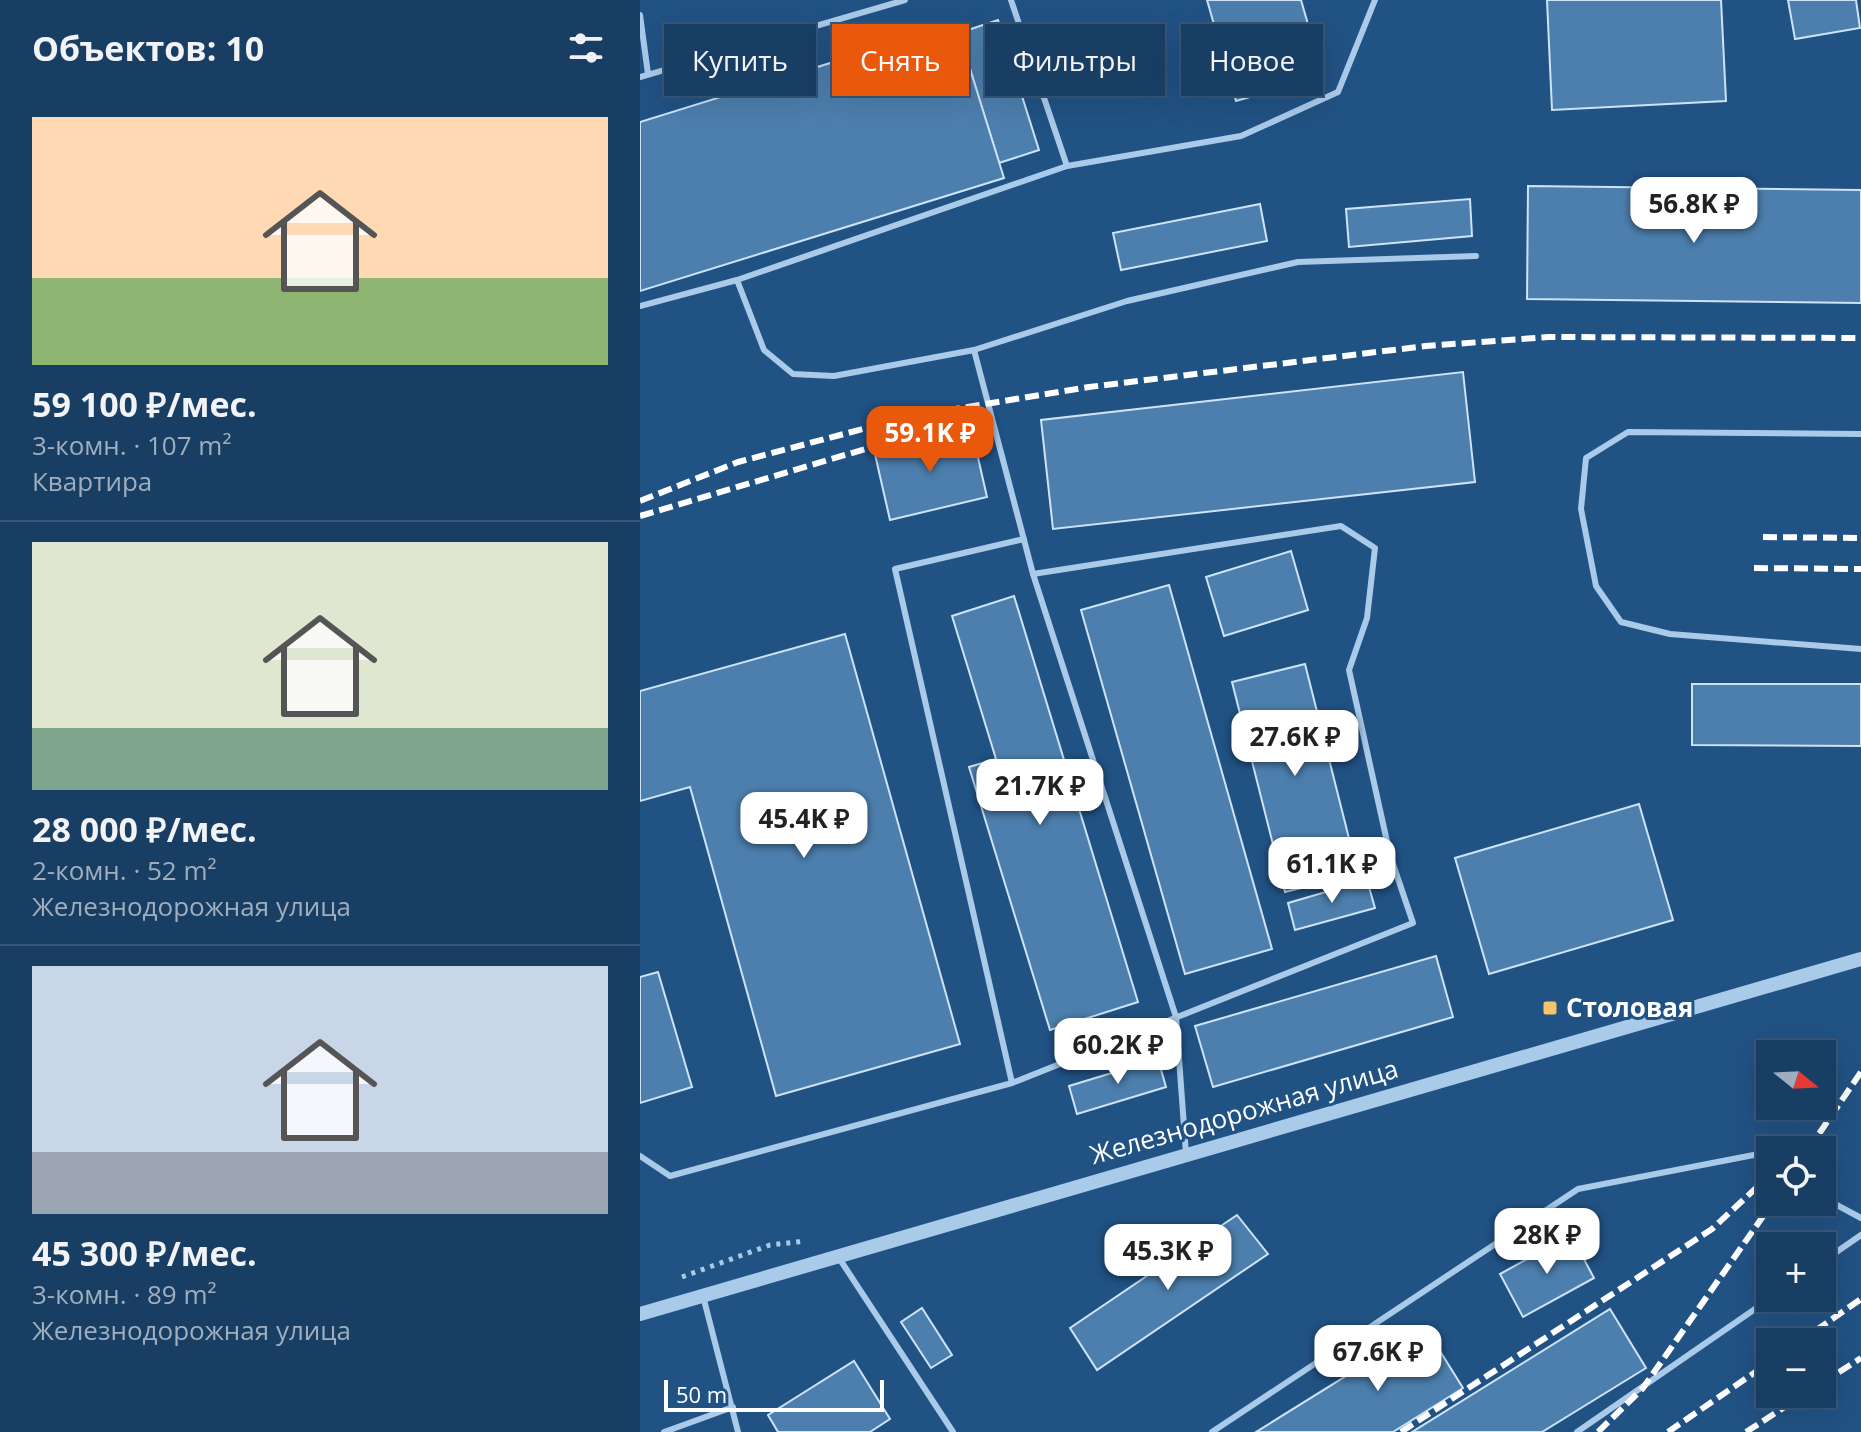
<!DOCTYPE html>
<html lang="ru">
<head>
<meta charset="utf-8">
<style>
	:root { --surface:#193e63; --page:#224569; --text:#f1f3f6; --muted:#9faebe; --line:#375778; --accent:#ea580c }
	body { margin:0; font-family:"Open Sans",sans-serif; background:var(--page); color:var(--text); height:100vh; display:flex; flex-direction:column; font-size:30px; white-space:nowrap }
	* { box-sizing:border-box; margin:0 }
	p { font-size:26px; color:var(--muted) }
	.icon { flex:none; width:44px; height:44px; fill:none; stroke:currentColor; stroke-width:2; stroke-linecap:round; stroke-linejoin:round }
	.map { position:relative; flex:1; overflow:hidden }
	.sheet { display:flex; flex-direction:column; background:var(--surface); width:640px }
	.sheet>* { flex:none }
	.banner { position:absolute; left:24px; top:24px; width:760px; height:72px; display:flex; gap:16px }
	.needle { width:52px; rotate:108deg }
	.tools { position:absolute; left:1116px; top:1040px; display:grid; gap:16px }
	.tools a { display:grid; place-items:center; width:80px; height:80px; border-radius:0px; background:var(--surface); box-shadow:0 8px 32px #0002,0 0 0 2px var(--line); font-size:40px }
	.scale { position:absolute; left:24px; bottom:20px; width:220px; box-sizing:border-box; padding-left:8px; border:4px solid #fff; border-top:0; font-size:22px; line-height:28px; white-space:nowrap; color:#fff; -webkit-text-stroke:6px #215284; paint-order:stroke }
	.price { position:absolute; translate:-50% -68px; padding:0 18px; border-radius:16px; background:#fff; color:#222; font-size:26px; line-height:52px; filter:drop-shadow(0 2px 4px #0008) }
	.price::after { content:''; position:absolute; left:50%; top:48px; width:24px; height:18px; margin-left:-12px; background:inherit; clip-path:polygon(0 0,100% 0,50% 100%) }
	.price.current { background:var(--accent); color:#fff }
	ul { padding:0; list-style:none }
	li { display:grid; align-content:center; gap:16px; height:424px; padding:0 32px }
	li+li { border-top:2px solid var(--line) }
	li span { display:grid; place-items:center; height:248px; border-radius:0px; color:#555 }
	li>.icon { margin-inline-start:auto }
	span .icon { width:144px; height:144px; fill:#fffc; stroke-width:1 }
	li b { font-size:34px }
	h2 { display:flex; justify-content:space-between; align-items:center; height:96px; padding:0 32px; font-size:34px }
	.tag { padding:0 28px; border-radius:0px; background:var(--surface); box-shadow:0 8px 32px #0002,0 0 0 2px var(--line); font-size:28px; line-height:72px }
	.tag.current { background:var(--accent); color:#fff }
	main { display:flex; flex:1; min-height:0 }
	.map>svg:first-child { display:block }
	.building { fill:#4d7fae; stroke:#cde3f7; stroke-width:2 }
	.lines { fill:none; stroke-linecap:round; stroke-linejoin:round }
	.path { stroke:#a9cae9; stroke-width:5; stroke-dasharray:4 6; stroke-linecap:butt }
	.service { stroke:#a9cae9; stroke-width:6 }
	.tertiary { stroke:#a9cae9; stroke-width:14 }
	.rail { stroke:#fff; stroke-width:6; stroke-dasharray:14 6; stroke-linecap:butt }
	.poi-dot { fill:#f6c46a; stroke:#215284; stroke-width:3 }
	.labels { text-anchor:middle; stroke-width:6; stroke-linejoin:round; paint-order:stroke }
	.poi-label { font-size:26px; font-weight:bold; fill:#fff; stroke:#215284; text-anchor:start }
	.street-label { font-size:26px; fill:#fff; stroke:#215284 }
</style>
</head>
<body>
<main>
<section class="sheet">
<h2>Объектов: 10<svg class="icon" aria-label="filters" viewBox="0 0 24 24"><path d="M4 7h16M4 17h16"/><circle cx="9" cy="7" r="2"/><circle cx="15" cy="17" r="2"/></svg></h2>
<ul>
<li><span style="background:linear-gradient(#ffd9b3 65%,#8fb573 0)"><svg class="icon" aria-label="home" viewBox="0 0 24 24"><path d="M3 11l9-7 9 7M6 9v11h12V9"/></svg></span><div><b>59 100 ₽/мес.</b><p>3-комн. · 107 m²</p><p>Квартира</p></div></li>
<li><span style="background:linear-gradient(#dfe7d0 75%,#7fa58c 0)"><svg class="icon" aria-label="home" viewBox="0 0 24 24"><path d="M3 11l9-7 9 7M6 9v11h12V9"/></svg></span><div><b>28 000 ₽/мес.</b><p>2-комн. · 52 m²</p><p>Железнодорожная улица</p></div></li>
<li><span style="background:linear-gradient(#c9d6e8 75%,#9aa5b1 0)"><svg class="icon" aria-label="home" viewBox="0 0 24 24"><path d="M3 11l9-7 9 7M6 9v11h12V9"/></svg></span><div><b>45 300 ₽/мес.</b><p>3-комн. · 89 m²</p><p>Железнодорожная улица</p></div></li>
</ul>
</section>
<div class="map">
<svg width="1221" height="1432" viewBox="0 0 1221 1432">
	<rect width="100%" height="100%" fill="#215284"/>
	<g class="building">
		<polygon points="567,0 661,0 683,76 596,101"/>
		<polygon points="907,0 1081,0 1086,101 912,110"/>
		<polygon points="1148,0 1216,0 1220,28 1155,39"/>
		<polygon points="358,20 399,150 359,163 319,33"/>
		<polygon points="316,24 364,178 0,291 0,122"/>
		<polygon points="888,186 1221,190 1221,303 887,299"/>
		<polygon points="830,199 832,236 709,247 706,209"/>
		<polygon points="620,204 627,241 481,270 473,233"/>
		<polygon points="823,372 835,482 413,529 401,420"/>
		<polygon points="331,427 347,497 250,520 234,450"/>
		<polygon points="651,551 668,610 584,636 566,577"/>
		<polygon points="529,585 632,949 545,974 441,610"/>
		<polygon points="374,596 498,1002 410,1030 329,767 356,759 312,616"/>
		<polygon points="205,634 320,1044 136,1096 50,787 0,801 0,691"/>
		<polygon points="665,664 718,874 645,892 592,682"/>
		<polygon points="1052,684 1221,684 1221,746 1052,745"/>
		<polygon points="999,804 1033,920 849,974 815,858"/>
		<polygon points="727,880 735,908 655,930 648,903"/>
		<polygon points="796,956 813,1017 573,1087 555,1026"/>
		<polygon points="18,972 52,1087 0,1103 0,977"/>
		<polygon points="518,1059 526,1087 437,1114 429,1086"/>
		<polygon points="597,1215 628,1254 457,1370 430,1328"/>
		<polygon points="931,1235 954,1278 883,1317 860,1274"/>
		<polygon points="282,1308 312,1355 291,1368 261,1322"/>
		<polygon points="970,1309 1006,1368 902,1432 772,1432"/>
		<polygon points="785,1327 823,1388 753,1432 616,1432"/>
		<polygon points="214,1361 250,1419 230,1432 138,1432 128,1415"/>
	</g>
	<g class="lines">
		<polyline class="path" points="42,1277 130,1245 166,1241"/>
		<g class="service">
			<polyline points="0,15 8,74"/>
			<polyline points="0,77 265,0"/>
			<polyline points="427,166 601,136 698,92 735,0"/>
			<polyline points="97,280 124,350 153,374 194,376 334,350 393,574 536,1017 546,1154"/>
			<polyline points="0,306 97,280 427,166 371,0"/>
			<polyline points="334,350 487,301 658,262 836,256"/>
			<polyline points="1221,434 988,432 946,458 941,509 956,586 981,622 1030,634 1221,649"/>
			<polyline points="384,539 255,569 372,1083 773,923 750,855 709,670 727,618 735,548 701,526 393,574"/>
			<polyline points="0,1156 30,1176 372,1083"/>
			<polyline points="1182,1197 1221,1218"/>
			<polyline points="199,1258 313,1432"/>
			<polyline points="1182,1262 1221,1235"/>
			<polyline points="63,1296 98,1432"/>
			<polyline points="24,1432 93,1407"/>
			<polyline points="572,1432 938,1189 1124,1153 1130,1159"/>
			<polyline points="937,1432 1131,1298"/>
		</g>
		<polyline class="tertiary" points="0,1314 1221,959"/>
		<g class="rail">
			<polyline points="0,501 98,462 272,416 449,387 786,346 909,337 1221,338"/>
			<polyline points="0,516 316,422"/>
			<polyline points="1123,537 1221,538"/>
			<polyline points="1114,568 1221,569"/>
			<polyline points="1168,1150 1221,1072"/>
			<polyline points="1159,1342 1221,1299"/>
			<polyline points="1182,1383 1221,1358"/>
			<polyline points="761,1432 1072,1229 1130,1175"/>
			<polyline points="958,1432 1003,1388 1133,1202"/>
			<polyline points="1028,1432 1130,1362"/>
			<polyline points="1106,1432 1165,1394"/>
		</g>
	</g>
	<rect class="poi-dot" x="902" y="1000" width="16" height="16" rx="4"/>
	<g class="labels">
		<g class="poi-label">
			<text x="926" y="1017">Столовая</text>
		</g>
		<g class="street-label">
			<text transform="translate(604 1112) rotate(-16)" y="9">Железнодорожная улица</text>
		</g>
	</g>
</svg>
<div class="tools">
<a><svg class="needle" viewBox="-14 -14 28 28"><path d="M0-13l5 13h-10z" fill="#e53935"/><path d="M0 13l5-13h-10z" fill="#9faebe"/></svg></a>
<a><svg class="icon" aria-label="locate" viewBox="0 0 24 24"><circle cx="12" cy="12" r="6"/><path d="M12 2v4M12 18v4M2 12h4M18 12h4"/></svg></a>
<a>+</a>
<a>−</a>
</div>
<div class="scale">50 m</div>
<b class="price" style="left:1054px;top:245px">56.8K ₽</b>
<b class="price current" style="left:290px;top:474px">59.1K ₽</b>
<b class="price" style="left:655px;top:778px">27.6K ₽</b>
<b class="price" style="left:400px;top:827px">21.7K ₽</b>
<b class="price" style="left:164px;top:860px">45.4K ₽</b>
<b class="price" style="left:692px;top:905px">61.1K ₽</b>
<b class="price" style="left:478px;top:1086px">60.2K ₽</b>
<b class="price" style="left:907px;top:1276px">28K ₽</b>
<b class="price" style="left:528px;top:1292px">45.3K ₽</b>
<b class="price" style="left:738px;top:1393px">67.6K ₽</b>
<div class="banner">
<a class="tag">Купить</a>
<a class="tag current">Снять</a>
<a class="tag">Фильтры</a>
<a class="tag">Новое</a>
</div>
</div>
</main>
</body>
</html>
